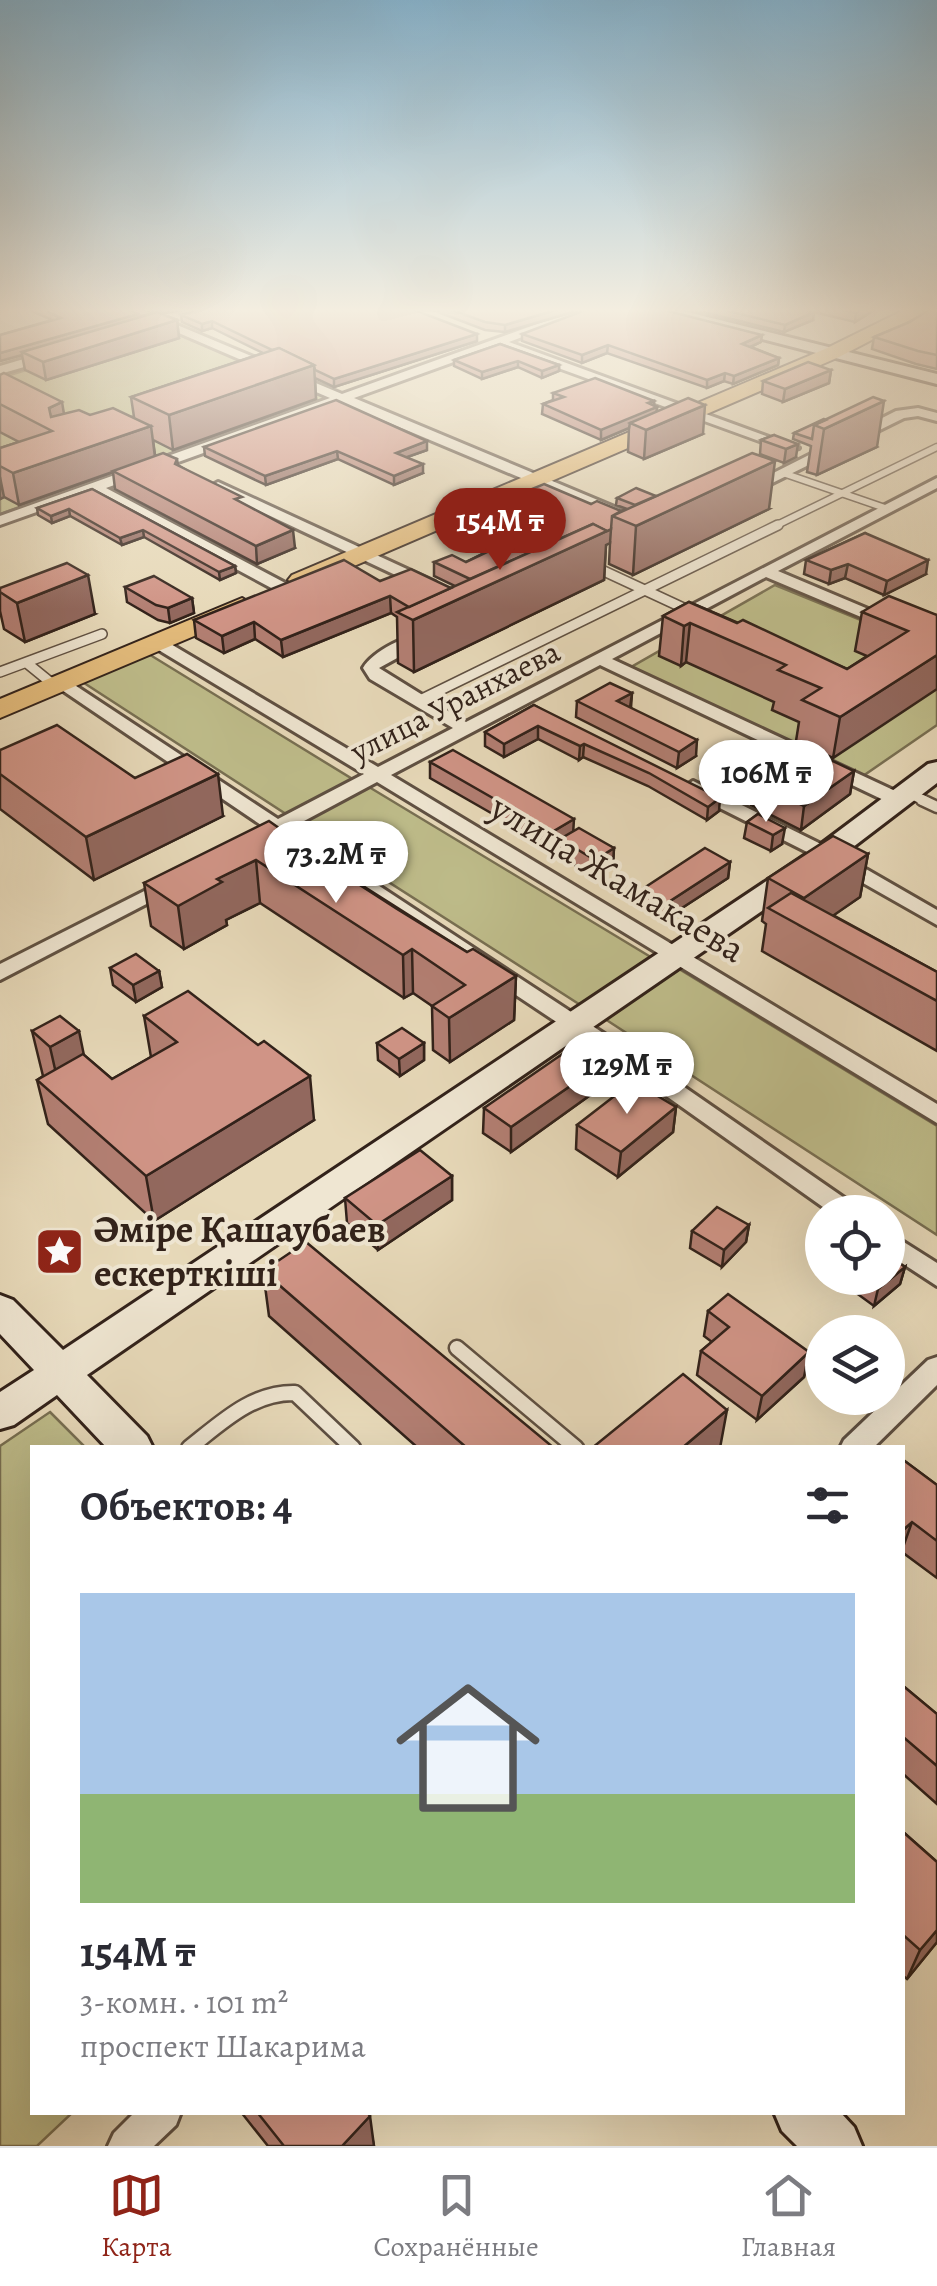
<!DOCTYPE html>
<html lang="ru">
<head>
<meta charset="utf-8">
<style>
	:root { --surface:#fff; --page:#f2f2f3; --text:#2b2b33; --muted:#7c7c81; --line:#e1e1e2; --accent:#8f2418 }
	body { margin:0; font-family:Alegreya,serif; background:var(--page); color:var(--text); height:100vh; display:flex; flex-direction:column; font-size:38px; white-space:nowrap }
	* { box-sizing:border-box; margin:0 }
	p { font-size:32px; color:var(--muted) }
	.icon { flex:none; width:55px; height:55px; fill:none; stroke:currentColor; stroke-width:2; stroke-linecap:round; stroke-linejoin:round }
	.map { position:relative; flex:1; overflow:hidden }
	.sheet { position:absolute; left:30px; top:1445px; width:875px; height:670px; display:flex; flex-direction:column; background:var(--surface); border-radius:0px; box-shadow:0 10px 40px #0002 }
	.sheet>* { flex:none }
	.buttons { position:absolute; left:805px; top:1195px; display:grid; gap:20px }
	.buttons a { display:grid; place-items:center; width:100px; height:100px; border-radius:50%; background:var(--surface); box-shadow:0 10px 40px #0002; font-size:50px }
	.price { position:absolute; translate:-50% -85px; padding:0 22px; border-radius:35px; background:#fff; color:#222; font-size:32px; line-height:65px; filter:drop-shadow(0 2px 5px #0008) }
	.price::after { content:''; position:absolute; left:50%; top:60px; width:30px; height:22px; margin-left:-15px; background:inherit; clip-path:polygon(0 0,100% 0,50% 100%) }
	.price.current { background:var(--accent); color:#fff }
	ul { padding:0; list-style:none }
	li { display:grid; align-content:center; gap:20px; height:530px; padding:0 50px }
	li span { display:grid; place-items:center; height:310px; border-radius:0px; color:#555 }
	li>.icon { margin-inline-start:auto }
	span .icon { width:180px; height:180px; fill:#fffc; stroke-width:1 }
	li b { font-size:42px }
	h2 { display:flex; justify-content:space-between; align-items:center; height:120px; padding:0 50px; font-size:42px }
	.dock { display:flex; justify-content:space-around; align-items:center; height:140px; border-top:2px solid var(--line); background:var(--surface); font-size:28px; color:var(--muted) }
	.dock a { display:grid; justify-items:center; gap:5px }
	.dock .current { color:var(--accent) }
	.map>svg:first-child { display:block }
	.green { fill:#bebc8a; stroke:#786f52; stroke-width:2.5 }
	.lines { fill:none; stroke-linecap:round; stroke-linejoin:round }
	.lane-far3-casing { stroke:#5f5042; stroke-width:9 }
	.lane-far2-casing { stroke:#5f5042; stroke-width:12 }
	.lane-far1-casing { stroke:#5f5042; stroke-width:15 }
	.lane-casing { stroke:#5f5042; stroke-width:19 }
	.street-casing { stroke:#5f5042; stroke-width:6 }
	.secondary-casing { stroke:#32221a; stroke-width:6 }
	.primary-casing { stroke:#32221a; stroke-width:4 }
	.lane-far3 { stroke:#efe6d2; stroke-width:6 }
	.lane-far2 { stroke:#efe6d2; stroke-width:9 }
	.lane-far1 { stroke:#efe6d2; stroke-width:10 }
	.lane { stroke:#efe6d2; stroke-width:14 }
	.street { fill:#efe6d2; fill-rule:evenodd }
	.secondary { fill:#efe6d2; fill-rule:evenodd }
	.primary { fill:#e4bc7c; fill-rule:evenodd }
	.wall { fill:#b37f73; stroke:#32221a; stroke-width:2.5 }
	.shaded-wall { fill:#92685e; stroke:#32221a; stroke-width:2.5 }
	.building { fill:#d09486; stroke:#32221a; stroke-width:2.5 }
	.labels { text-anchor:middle; stroke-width:8; stroke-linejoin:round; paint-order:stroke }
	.far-street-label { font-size:32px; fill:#32221a; stroke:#efe6d2 }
	.street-label { font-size:38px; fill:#32221a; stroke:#efe6d2 }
	.poi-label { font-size:38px; font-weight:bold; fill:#32221a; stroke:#efe6d2; text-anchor:start }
</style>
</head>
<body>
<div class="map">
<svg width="937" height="2146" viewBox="0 0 937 2146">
	<rect width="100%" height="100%" fill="#e7d9b9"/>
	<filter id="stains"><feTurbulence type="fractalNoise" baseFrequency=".002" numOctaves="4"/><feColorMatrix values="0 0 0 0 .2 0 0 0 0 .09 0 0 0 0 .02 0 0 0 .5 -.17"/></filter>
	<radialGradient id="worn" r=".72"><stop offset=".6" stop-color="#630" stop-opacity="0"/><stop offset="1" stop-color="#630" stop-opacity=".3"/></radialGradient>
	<g class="green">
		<polygon points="169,326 332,396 0,514 0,378"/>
		<polygon points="775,585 937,651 937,725 860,778 626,670"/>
		<polygon points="147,653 354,780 286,814 81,681"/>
		<polygon points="369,787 654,959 582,1006 298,824"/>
		<polygon points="679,969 937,1126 937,1235 605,1019"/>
		<polygon points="50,1412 85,1447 32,1448 32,2112 72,2113 37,2146 0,2146 0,1446"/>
	</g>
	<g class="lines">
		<defs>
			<g id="lane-far3">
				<polyline points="783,473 885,508"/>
				<polyline points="773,527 937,447"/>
			</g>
			<g id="lane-far2">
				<polyline points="593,566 692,612"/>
				<polyline points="28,664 55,686"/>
				<polyline points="0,672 102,634"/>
				<polyline points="418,701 778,525"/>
				<polyline points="909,793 927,802"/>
			</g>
			<polyline id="lane-far1" points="922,800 937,807"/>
			<g id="lane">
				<polyline points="457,1348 576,1448"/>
				<path d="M189,1448C221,1423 252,1392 295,1393L353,1448"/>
			</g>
			<g id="street">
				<polygon points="123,309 139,309 342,394 579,309 596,309 509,342 799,448 787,451 498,346 354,398 624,511 624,517 614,517 342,403 106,488 289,585 289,591 277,591 93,492 0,525 0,516 330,398"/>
				<polygon points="51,351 55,352 55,358 0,374 0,366"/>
				<polygon points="918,408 937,413 937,421 918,416 904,418 754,492 742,489 896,411"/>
				<path d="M937,478V488L778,571L937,638V649L766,577L612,659L906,796V804H892L600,665L391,775L937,1104V1123L377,782L291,828L664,1073L856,1206L859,1212H830L648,1083L276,835L258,845H244V837L264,827L53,684L55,680H67L278,819L364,774L152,646V640H164L378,767L453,728L370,679L363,668C373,651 410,632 430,634V640L379,668L466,722Z"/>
				<polygon points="218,482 435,582 437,585 423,588 213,489 211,486"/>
				<polygon points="693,781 833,850 937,910 937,925 819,858 686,791 684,787"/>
				<polygon points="174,876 184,882 181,886 0,980 0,964"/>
				<polygon points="888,1232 937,1263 937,1286 888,1254"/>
				<polygon points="937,1357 937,1385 873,1448 840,1448 844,1440 928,1360"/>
				<polygon points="135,2112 181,2112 176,2125 154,2146 108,2146 114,2133"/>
			</g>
			<g id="secondary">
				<polygon points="646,309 675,309 937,374 937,384"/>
				<polygon points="937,762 937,783 836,860 87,1375 147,1436 153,1448 107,1448 57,1395 14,1425 0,1429 0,1392 34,1370 0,1334 0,1295 13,1300 63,1350 816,848 928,764"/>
				<polygon points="774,2112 840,2112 854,2127 862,2146 797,2146 782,2131"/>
			</g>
			<g id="primary">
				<polygon points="906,309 931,309 839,357 310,585 301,588 288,580 292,575 825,349"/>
				<polygon points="242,598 255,606 251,612 0,718 0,699"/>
			</g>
		</defs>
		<use href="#lane-far3" class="lane-far3-casing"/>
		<use href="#lane-far2" class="lane-far2-casing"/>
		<use href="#lane-far1" class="lane-far1-casing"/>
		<use href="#lane" class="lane-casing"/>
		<use href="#street" class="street-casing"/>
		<use href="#secondary" class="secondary-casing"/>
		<use href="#primary" class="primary-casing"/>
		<use href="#lane-far3" class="lane-far3"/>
		<use href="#lane-far2" class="lane-far2"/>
		<use href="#lane-far1" class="lane-far1"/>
		<use href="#lane" class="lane"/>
		<use href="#street" class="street"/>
		<use href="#secondary" class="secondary"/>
		<use href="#primary" class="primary"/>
	</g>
	<g class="wall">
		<polygon points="28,309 128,309 138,314 138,317 156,312 141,309 188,309 163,313 159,313 177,320 179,338 46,380 25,370 22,355 0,361 0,335 52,320"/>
		<polygon points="430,309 583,309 505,332 485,330"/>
		<polygon points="691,309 800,309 813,320 784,332"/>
		<polygon points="814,309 876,309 855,322 814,312"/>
		<polygon points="937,309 937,369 916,364 872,349 874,337 910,322"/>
		<polygon points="181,315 477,341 334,387 315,378 316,399 173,450 153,440 155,455 177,459 178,465 243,504 295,548 257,564 115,489 113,472 19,505 4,497 0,499 0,448 19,442 0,432 0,375 64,414 134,417 131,397 263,353 212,328 202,331 182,322"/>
		<polygon points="522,334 761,342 751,347 779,358 778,365 733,384 724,381 707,388 607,353 582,363 522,341"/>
		<polygon points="500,344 559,365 559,371 542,378 518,367 482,379 454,366 454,360"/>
		<polygon points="831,370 829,383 783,402 762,394 763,381"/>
		<polygon points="553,393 654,401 654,405 657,407 657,411 703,434 644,459 628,452 629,428 601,440 542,414 543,404 553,400"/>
		<polygon points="826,420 877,447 817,475 807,472 811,446 793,439 794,433"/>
		<polygon points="774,435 796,457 784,463 760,454 761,440"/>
		<polygon points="204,447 427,450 407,457 423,473 394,485 338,459 266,485 205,456"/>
		<polygon points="92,489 235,566 236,573 220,580 144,537 122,545 70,516 52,523 38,515 37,508"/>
		<polygon points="656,496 769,509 633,575 609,564 610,543 606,545 604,580 414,672 398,663 397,617 391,613 283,657 255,639 224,653 196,638 194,620 380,581 451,588 455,586 434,576 434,562 466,562 512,539 512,526 527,519 509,511 510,498 591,504 621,511 627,509 616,505 617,498"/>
		<polygon points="865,533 926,574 884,595 845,578 829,584 804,574 806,560"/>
		<polygon points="125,587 192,598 194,613 170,623 158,620 127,602"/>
		<polygon points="0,588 95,614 25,642 4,629 0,611"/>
		<polygon points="689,602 847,669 867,656 855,651 862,612 937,615 833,758 796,741 799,722 772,710 774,702 686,662 681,666 659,656 663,616"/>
		<polygon points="632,693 631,708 696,756 677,768 576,717 577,701"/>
		<polygon points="534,705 719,811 707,820 648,786 583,757 579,760 538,739 504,757 485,746 485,732"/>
		<polygon points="0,750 135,778 223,816 94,880 0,809"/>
		<polygon points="430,762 574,831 614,848 613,864 594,876 559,856 560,843 552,848 430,778"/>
		<polygon points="854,771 850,794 801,830 751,805 755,782"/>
		<polygon points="758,814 782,844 771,851 744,838 747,822"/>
		<polygon points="296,840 297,844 467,952 516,976 514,1020 450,1062 433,1050 432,1006 413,993 404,998 260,903 226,920 227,925 184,949 151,926 144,883"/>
		<polygon points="868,854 860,897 833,915 937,972 937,1051 762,951 766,924 762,921 768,878"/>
		<polygon points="730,862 728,878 665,919 642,904 644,888"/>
		<polygon points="110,968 159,971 162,987 136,1002 113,985"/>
		<polygon points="144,1016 314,1120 154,1221 48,1124 37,1080 43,1076 32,1031 84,1055 112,1079 151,1057"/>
		<polygon points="377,1043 424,1043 424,1060 400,1076 378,1060"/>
		<polygon points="602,1064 600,1088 511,1152 483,1133 484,1108"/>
		<polygon points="676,1107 673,1132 618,1177 576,1149 577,1125"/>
		<polygon points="452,1176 452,1200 378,1250 347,1223 345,1198"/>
		<polygon points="749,1225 746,1242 722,1267 690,1248 692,1231"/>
		<polygon points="905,1267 900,1284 874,1306 844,1284 846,1278 888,1278"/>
		<polygon points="263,1271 554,1448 418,1448 269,1316"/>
		<polygon points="708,1311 809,1352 804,1377 757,1420 697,1375 701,1351 712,1342 704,1336"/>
		<polygon points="902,1459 937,1485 937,1578 902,1552"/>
		<polygon points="902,1685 937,1714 937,1804 902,1773"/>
		<polygon points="902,1831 937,1862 937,1942 907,1979 902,1975"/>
		<polygon points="241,2112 367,2112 374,2146 268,2146"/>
	</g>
	<g class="shaded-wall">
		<polygon points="162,309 188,309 163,313"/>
		<polygon points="559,309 583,309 505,332 505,325"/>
		<polygon points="862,309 876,309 855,322 856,313"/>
		<polygon points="814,312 813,320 784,332 785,325"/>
		<polygon points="138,314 139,321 22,352 22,355 0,361 0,353"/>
		<polygon points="177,320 179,338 46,380 43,362"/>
		<polygon points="212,321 212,328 202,331 202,324"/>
		<polygon points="477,334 477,341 334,387 334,379"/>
		<polygon points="762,335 761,342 741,351 742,344"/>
		<polygon points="608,345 607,353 582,363 582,355"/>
		<polygon points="779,358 778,365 733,384 734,376"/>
		<polygon points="518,361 518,367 482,379 482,372"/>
		<polygon points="314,365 316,399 173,450 169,415"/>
		<polygon points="559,365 559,371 542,378 542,371"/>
		<polygon points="831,370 829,383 783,402 785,389"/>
		<polygon points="725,373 724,381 707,388 707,380"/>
		<polygon points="654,401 654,408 657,407 656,416 630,423 629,428 601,440 601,430"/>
		<polygon points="884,401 877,447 817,475 824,429"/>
		<polygon points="62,402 67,432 54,438 49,408"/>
		<polygon points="705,405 703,434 644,459 646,430"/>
		<polygon points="151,426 155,457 19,505 13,473"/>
		<polygon points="427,441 427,450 396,461 396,453"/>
		<polygon points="798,444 796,457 784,463 786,449"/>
		<polygon points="337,451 338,459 266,485 265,476"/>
		<polygon points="775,461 769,509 633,575 636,526"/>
		<polygon points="423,464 423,473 394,485 394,476"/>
		<polygon points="0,477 4,497 0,499"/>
		<polygon points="69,509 70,516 52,523 51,516"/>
		<polygon points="611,529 610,543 606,545 604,580 414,672 413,620"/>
		<polygon points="143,530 144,537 122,545 120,538"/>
		<polygon points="293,530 295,548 257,564 256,546"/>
		<polygon points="928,560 926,574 884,595 887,581"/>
		<polygon points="848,564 845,578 829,584 831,570"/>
		<polygon points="235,566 236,573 220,580 219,572"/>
		<polygon points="88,575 95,614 25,642 17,603"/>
		<polygon points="390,596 391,613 283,657 281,640"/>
		<polygon points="192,598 194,613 170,623 168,608"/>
		<polygon points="254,622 255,639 224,653 222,636"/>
		<polygon points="690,623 686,662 681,666 684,626"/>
		<polygon points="937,655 937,689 833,758 840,717"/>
		<polygon points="632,693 630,708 617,701"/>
		<polygon points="538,726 538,739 504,757 504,744"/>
		<polygon points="697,740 696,756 677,768 679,752"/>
		<polygon points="584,744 583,757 579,760 580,746"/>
		<polygon points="854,771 850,794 801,830 804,806"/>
		<polygon points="218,774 223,816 94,880 86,837"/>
		<polygon points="720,798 719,811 707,820 708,807"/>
		<polygon points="574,819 573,835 560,839 560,843 552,848 552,832"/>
		<polygon points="785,828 782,844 771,851 773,835"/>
		<polygon points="614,848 613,864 594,876 595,860"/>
		<polygon points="868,854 860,897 811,931 799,925 804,898"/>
		<polygon points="256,860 260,903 226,920 227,925 184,949 178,906 217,879"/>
		<polygon points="730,862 728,878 665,919 667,903"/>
		<polygon points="412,949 413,993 404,998 403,955"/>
		<polygon points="159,971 162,987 136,1002 133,985"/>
		<polygon points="516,976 514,1020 450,1062 449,1018"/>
		<polygon points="79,1031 88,1075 60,1091 50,1047"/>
		<polygon points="424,1043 424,1060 400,1076 399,1059"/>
		<polygon points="602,1064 600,1088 511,1152 511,1127"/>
		<polygon points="310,1076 314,1120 154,1221 146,1176"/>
		<polygon points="676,1107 673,1132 618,1177 621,1152"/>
		<polygon points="452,1176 452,1200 378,1250 377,1225"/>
		<polygon points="749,1225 746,1242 722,1267 724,1250"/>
		<polygon points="905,1267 900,1284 874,1306 878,1289"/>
		<polygon points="809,1352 804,1377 757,1420 762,1396"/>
		<polygon points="727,1410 720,1448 682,1448"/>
		<polygon points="912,1522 902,1550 902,1531"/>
		<polygon points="937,1930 937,1942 907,1979 920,1950"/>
		<polygon points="370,2116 374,2146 342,2146"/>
	</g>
	<g class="building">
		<polygon points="42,309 128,309 138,314 0,353 0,335 61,318"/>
		<polygon points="199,309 412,309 477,334 334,379 315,370 314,365 279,348 272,350 212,321 202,324 181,315"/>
		<polygon points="449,309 559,309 505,325 485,322"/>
		<polygon points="588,309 660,309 762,335 742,344 779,358 734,376 725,373 707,380 608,345 582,355 522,334"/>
		<polygon points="720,309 800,309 814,312 785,325"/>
		<polygon points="840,309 862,309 856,313"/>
		<polygon points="930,309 937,309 937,355 918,351 874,337 910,322"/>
		<polygon points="157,312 177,320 43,362 22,352"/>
		<polygon points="500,344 559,365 542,371 518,361 482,372 454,360"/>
		<polygon points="279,348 314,365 169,415 131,397"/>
		<polygon points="808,362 831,370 785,389 763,381"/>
		<polygon points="4,373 62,402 49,408 51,417 79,410 90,415 113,408 151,426 13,473 0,466 0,448 52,431 0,404 0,375"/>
		<polygon points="595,378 654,401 648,403 657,407 601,430 543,404 564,397 553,393"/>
		<polygon points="873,397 884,401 824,429 814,425"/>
		<polygon points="688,398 705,405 646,430 630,423"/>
		<polygon points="336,400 427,441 396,453 423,464 394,476 337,451 265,476 204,447"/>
		<polygon points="824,419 826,420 814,425 812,439 794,433"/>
		<polygon points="774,435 798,444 786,449 761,440"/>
		<polygon points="163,453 177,459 175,464 242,497 235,499 293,530 256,546 113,471"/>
		<polygon points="752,453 775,461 636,526 612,516"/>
		<polygon points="544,484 591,504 597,501 621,511 612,516 611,529 607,531 593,524 470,579 434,562 452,555 466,562 527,533 512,526 543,513 510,498"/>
		<polygon points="636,488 656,496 635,505 617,498"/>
		<polygon points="92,489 235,566 219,572 143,530 120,538 69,509 51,516 37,508"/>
		<polygon points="593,524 607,531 413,620 397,612"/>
		<polygon points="865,533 928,560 887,581 848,564 831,570 806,560"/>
		<polygon points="344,560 380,581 411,569 451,588 409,607 390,596 281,640 254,622 222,636 194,620"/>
		<polygon points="67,563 88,575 17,603 0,592 0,588"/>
		<polygon points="154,576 192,598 168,608 156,605 125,587"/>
		<polygon points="889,596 937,615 937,655 840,717 802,700 821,688 778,670 786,665 690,623 684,626 663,616 689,602 737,623 743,620 847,669 908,631 862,612"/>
		<polygon points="610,683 632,693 617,701 697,740 679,752 577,701"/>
		<polygon points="534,705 720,798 708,807 649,773 584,744 580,746 538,726 504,744 485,732"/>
		<polygon points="57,725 135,778 187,754 218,774 86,837 0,774 0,750"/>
		<polygon points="805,748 854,771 804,806 755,782"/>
		<polygon points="453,750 574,819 552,832 430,762"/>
		<polygon points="758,814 785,828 773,835 747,822"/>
		<polygon points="269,821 296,840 293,842 397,909 467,952 473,949 516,976 449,1018 432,1006 465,985 412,949 403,955 256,860 217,879 222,882 178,906 144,883"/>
		<polygon points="579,828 614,848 595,860 560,839"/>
		<polygon points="833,836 868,854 804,898 768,878"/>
		<polygon points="705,848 730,862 667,903 644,888"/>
		<polygon points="791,893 937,972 937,1001 768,908"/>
		<polygon points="136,954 159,971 133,985 110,968"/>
		<polygon points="188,991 258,1045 264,1041 310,1076 146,1176 37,1080 83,1054 112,1079 177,1042 144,1016"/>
		<polygon points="60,1016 79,1031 50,1047 32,1031"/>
		<polygon points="402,1028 424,1043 399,1059 377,1043"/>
		<polygon points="574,1046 602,1064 511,1127 484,1108"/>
		<polygon points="636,1083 676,1107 621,1152 577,1125 626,1087"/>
		<polygon points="420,1150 452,1176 377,1225 345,1198"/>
		<polygon points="717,1207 749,1225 724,1250 692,1231"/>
		<polygon points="306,1242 554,1448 467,1448 263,1271"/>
		<polygon points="888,1255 905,1267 878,1289 862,1278 888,1278"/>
		<polygon points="728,1294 809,1352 762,1396 701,1351 729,1327 708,1311"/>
		<polygon points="683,1374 727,1410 682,1448 592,1448"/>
		<polygon points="902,1459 937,1485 937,1541 912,1522 902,1531"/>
		<polygon points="902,1685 937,1714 937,1766 902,1736"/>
		<polygon points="902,1831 937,1862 937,1930 920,1950 902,1934"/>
		<polygon points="257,2112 367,2112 370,2116 342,2146 284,2146"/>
	</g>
	<linearGradient id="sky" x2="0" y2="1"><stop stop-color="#87b6d2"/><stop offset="0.51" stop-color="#f4eee0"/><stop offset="1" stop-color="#f4eee0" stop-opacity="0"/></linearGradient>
	<rect width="937" height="609" fill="url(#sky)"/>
	<defs>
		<symbol id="sight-square" viewBox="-11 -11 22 22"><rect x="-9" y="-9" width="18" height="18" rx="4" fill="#8f2418" stroke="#efe6d2"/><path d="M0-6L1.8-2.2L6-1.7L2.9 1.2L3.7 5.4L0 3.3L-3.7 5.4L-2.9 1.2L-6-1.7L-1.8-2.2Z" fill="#fff"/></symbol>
	</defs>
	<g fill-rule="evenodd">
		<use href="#sight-square" x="32" y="1224" width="55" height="55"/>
	</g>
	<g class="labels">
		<g class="far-street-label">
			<text transform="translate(455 701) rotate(-27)" y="11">улица Уранхаева</text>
		</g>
		<g class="street-label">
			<text transform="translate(618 878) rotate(31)" y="13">улица Жамакаева</text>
		</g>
		<g class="poi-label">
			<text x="94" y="1242">Әміре Қашаубаев<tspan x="94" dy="44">ескерткіші</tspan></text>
		</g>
	</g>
	<rect width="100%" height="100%" filter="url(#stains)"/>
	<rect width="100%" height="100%" fill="url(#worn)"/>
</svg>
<div class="buttons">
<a><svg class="icon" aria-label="locate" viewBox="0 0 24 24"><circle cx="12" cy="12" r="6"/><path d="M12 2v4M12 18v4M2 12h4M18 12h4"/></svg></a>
<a><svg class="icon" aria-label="layers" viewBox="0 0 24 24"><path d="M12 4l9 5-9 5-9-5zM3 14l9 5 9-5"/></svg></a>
</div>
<b class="price current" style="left:500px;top:573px">154M ₸</b>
<b class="price" style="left:766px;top:825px">106M ₸</b>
<b class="price" style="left:336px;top:906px">73.2M ₸</b>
<b class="price" style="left:627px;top:1117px">129M ₸</b>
<section class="sheet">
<h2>Объектов: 4<svg class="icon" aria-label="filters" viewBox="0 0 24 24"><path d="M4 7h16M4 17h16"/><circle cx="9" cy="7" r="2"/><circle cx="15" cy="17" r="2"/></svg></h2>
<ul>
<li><span style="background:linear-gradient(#a9c7e8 65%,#8fb573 0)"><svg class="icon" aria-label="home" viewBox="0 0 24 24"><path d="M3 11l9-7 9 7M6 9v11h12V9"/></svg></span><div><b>154M ₸</b><p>3-комн. · 101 m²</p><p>проспект Шакарима</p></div></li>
</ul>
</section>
</div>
<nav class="dock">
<a class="current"><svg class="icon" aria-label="map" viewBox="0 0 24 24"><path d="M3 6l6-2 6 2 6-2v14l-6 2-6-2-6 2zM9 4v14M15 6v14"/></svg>Карта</a>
<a><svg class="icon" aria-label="saved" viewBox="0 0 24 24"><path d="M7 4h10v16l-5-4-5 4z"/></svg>Сохранённые</a>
<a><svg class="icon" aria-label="home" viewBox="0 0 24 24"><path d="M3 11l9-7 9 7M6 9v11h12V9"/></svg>Главная</a>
</nav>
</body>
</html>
